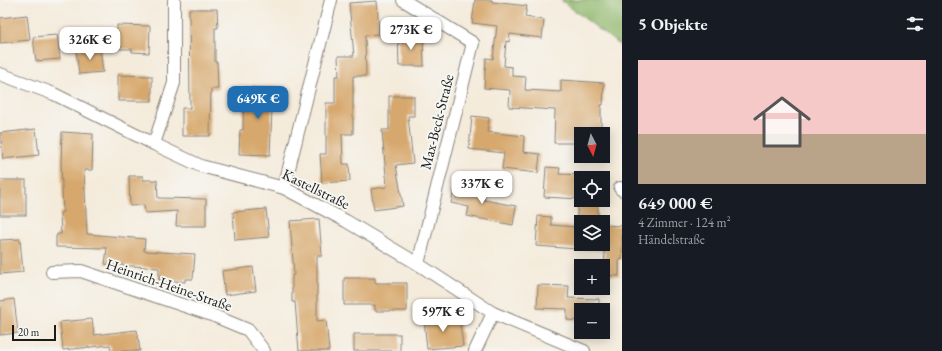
<!DOCTYPE html>
<html lang="de">
<head>
<meta charset="utf-8">
<style>
	:root { --surface:#171b24; --page:#242831; --text:#f1f3f6; --muted:#9ea1a6; --accent:#1f6fb2 }
	body { margin:0; font-family:"EB Garamond",serif; background:var(--page); color:var(--text); height:100vh; display:flex; flex-direction:column; font-size:15px; white-space:nowrap }
	* { box-sizing:border-box; margin:0 }
	p { font-size:13px; color:var(--muted) }
	.icon { flex:none; width:22px; height:22px; fill:none; stroke:currentColor; stroke-width:2; stroke-linecap:round; stroke-linejoin:round }
	.map { position:relative; flex:1; overflow:hidden }
	.drawer { display:flex; flex-direction:column; background:var(--surface); width:320px }
	.drawer>* { flex:none }
	.needle { width:26px; rotate:174deg }
	.tools { position:absolute; left:574px; top:127px; display:grid; gap:8px }
	.tools a { display:grid; place-items:center; width:36px; height:36px; border-radius:0px; background:var(--surface); box-shadow:0 2px 10px #0003; font-size:20px }
	.scale { position:absolute; left:12px; bottom:10px; width:44px; box-sizing:border-box; padding-left:4px; border:2px solid #1c1c1c; border-top:0; font-size:11px; line-height:14px; white-space:nowrap; color:#1c1c1c; -webkit-text-stroke:3px #f6f6f2; paint-order:stroke }
	.price { position:absolute; translate:-50% -34px; padding:0 9px; border-radius:8px; background:#fff; color:#222; font-size:13px; line-height:26px; filter:drop-shadow(0 1px 2px #0008) }
	.price::after { content:''; position:absolute; left:50%; top:24px; width:12px; height:9px; margin-left:-6px; background:inherit; clip-path:polygon(0 0,100% 0,50% 100%) }
	.price.active { background:var(--accent); color:#fff }
	ul { padding:0; list-style:none }
	li { display:grid; align-content:center; gap:8px; height:212px; padding:0 16px }
	li span { display:grid; place-items:center; height:124px; border-radius:0px; color:#555 }
	li>.icon { margin-inline-start:auto }
	span .icon { width:72px; height:72px; fill:#fffc; stroke-width:1 }
	li b { font-size:17px }
	h2 { display:flex; justify-content:space-between; align-items:center; height:48px; padding:0 16px; font-size:17px }
	main { display:flex; flex:1; min-height:0 }
	.map>svg:first-child { display:block }
	.forest { fill:#92b86d; stroke:#576a44 }
	.building { fill:#d7a86d }
	.lines { fill:none; stroke-linecap:round; stroke-linejoin:round }
	.minor-casing { stroke:#88847c; stroke-width:14 }
	.minor { stroke:#fff; stroke-width:12 }
	.labels { text-anchor:middle; stroke-width:4; stroke-linejoin:round; paint-order:stroke }
	.street-label { font-size:15px; fill:#1c1c1c; stroke:#f6f6f2 }
</style>
</head>
<body>
<main>
<div class="map">
<svg width="622" height="351" viewBox="0 0 622 351">
	<rect width="100%" height="100%" fill="#f6f6f2"/>
	<filter id="ink" filterUnits="userSpaceOnUse"><feTurbulence type="fractalNoise" baseFrequency=".025" numOctaves="2"/><feDisplacementMap in="SourceGraphic" scale="8" xChannelSelector="R" yChannelSelector="G"/><feConvolveMatrix kernelMatrix="1 2 1 2 8 2 1 2 1" color-interpolation-filters="sRGB"/></filter>
	<filter id="wash" filterUnits="userSpaceOnUse"><feTurbulence type="fractalNoise" baseFrequency=".012" numOctaves="4" result="noise"/><feDisplacementMap in="SourceGraphic" scale="16" xChannelSelector="R" yChannelSelector="G"/><feGaussianBlur stdDeviation="0.9" result="paint"/><feColorMatrix in="noise" values="0 0 0 0 0 0 0 0 0 0 0 0 0 0 0 0 0 1.4 0 .05"/><feComposite in="paint" operator="in"/></filter>
	<g filter="url(#wash)">
		<rect width="100%" height="100%" fill="#f4ebdb"/>
		<polygon class="forest" points="562,0 622,0 622,47 561,0"/>
		<g id="blocks">
			<g class="building">
				<polygon points="475,0 492,0 492,2 527,6 525,17 544,20 542,38 510,34 509,42 506,41 504,66 512,67 512,76 526,77 525,90 561,92 561,80 604,83 603,105 601,105 601,134 581,134 581,143 554,143 555,110 509,107 510,90 484,88 486,58 493,59 497,26 472,23"/>
				<polygon points="377,1 379,34 365,35 366,76 353,76 353,134 342,134 343,164 349,164 350,181 322,183 320,154 326,154 326,103 335,103 335,76 339,76 338,56 354,56 349,3"/>
				<polygon points="189,9 217,9 218,28 215,28 215,62 217,62 218,89 211,89 210,136 182,136 182,108 190,108"/>
				<polygon points="27,15 30,40 0,43 0,18"/>
				<polygon points="117,25 150,26 149,53 132,52 132,49 117,49"/>
				<polygon points="57,35 60,59 36,61 33,37"/>
				<polygon points="423,35 424,66 399,66 398,36"/>
				<polygon points="100,47 103,72 79,74 76,50"/>
				<polygon points="118,75 152,76 152,101 118,101"/>
				<polygon points="244,87 280,88 280,109 272,109 270,155 239,154 240,130 243,130"/>
				<polygon points="389,96 414,96 414,116 408,116 413,163 396,165 403,206 374,210 371,189 387,187 382,130 389,130"/>
				<polygon points="472,116 489,118 487,132 524,136 523,152 540,154 538,173 502,169 504,153 469,149"/>
				<polygon points="36,129 39,155 3,159 0,133"/>
				<polygon points="62,132 93,134 92,170 84,170 87,234 145,239 144,251 195,254 193,279 185,279 185,282 159,280 159,268 105,264 107,248 56,247 56,236 57,236 57,234 61,234 60,213 63,212 61,163"/>
				<polygon points="546,167 560,168 559,174 587,175 587,178 581,178 581,199 544,197"/>
				<polygon points="129,176 143,176 143,180 157,180 158,198 206,199 206,226 176,226 177,211 145,213 144,205 130,206"/>
				<rect x="0" y="180" width="26" height="35"/>
				<polygon points="456,181 470,183 468,190 486,193 484,200 516,206 513,225 467,216 469,207 451,203"/>
				<polygon points="578,200 598,200 598,222 581,222 581,244 603,244 603,225 622,226 622,260 619,259 619,276 604,275 605,251 536,246 538,216 551,217 551,225 576,227"/>
				<polygon points="266,209 269,237 235,240 233,212"/>
				<polygon points="319,219 322,256 317,256 317,321 326,320 329,351 299,351 295,302 292,302 292,275 294,275 290,221"/>
				<polygon points="20,239 23,272 0,274 0,240"/>
				<polygon points="253,267 256,291 225,295 222,271"/>
				<polygon points="344,278 375,278 375,283 407,283 407,311 375,311 375,305 344,305"/>
				<polygon points="538,285 569,286 568,298 599,299 599,310 581,310 581,321 567,320 567,309 537,308"/>
				<polygon points="14,299 18,333 0,335 0,301"/>
				<polygon points="459,316 463,346 427,349 424,320"/>
				<polygon points="92,319 94,335 137,330 140,351 111,351 110,345 63,350 60,322"/>
				<rect x="354" y="334" width="46" height="17"/>
			</g>
		</g>
	</g>
	<g filter="url(#ink)">
		<use href="#blocks" fill-opacity="0" stroke="#88847c" stroke-width="1"/>
		<g class="lines">
			<defs>
				<g id="minor">
					<polyline points="403,0 473,43 418,264"/>
					<polyline points="0,74 54,94 154,144 201,166 284,188 346,221 418,264 493,313 584,351"/>
					<polyline points="154,144 174,83 174,0"/>
					<polyline points="284,188 331,0"/>
					<polyline points="620,188 622,190"/>
					<polyline points="52,272 81,271 212,315 248,330 264,351"/>
					<polyline points="475,351 493,313"/>
				</g>
			</defs>
			<use href="#minor" class="minor-casing"/>
			<use href="#minor" class="minor"/>
		</g>
	</g>
	<g class="labels">
		<g class="street-label">
			<text transform="translate(437 122) rotate(-76)" y="5">Max-Beck-Straße</text>
			<text transform="translate(316 189) rotate(26)" y="5">Kastellstraße</text>
			<text transform="translate(169 285) rotate(19)" y="5">Heinrich-Heine-Straße</text>
		</g>
	</g>
</svg>
<div class="tools">
<a><svg class="needle" viewBox="-14 -14 28 28"><path d="M0-13l5 13h-10z" fill="#e53935"/><path d="M0 13l5-13h-10z" fill="#9ea1a6"/></svg></a>
<a><svg class="icon" aria-label="locate" viewBox="0 0 24 24"><circle cx="12" cy="12" r="6"/><path d="M12 2v4M12 18v4M2 12h4M18 12h4"/></svg></a>
<a><svg class="icon" aria-label="layers" viewBox="0 0 24 24"><path d="M12 4l9 5-9 5-9-5zM3 14l9 5 9-5"/></svg></a>
<a>+</a>
<a>−</a>
</div>
<div class="scale">20 m</div>
<b class="price" style="left:411px;top:51px">273K €</b>
<b class="price" style="left:90px;top:61px">326K €</b>
<b class="price active" style="left:258px;top:120px">649K €</b>
<b class="price" style="left:482px;top:205px">337K €</b>
<b class="price" style="left:443px;top:333px">597K €</b>
</div>
<section class="drawer">
<h2>5 Objekte<svg class="icon" aria-label="filters" viewBox="0 0 24 24"><path d="M4 7h16M4 17h16"/><circle cx="9" cy="7" r="2"/><circle cx="15" cy="17" r="2"/></svg></h2>
<ul>
<li><span style="background:linear-gradient(#f6c9c9 60%,#b9a48a 0)"><svg class="icon" aria-label="home" viewBox="0 0 24 24"><path d="M3 11l9-7 9 7M6 9v11h12V9"/></svg></span><div><b>649 000 €</b><p>4 Zimmer · 124 m²</p><p>Händelstraße</p></div></li>
</ul>
</section>
</main>
</body>
</html>
